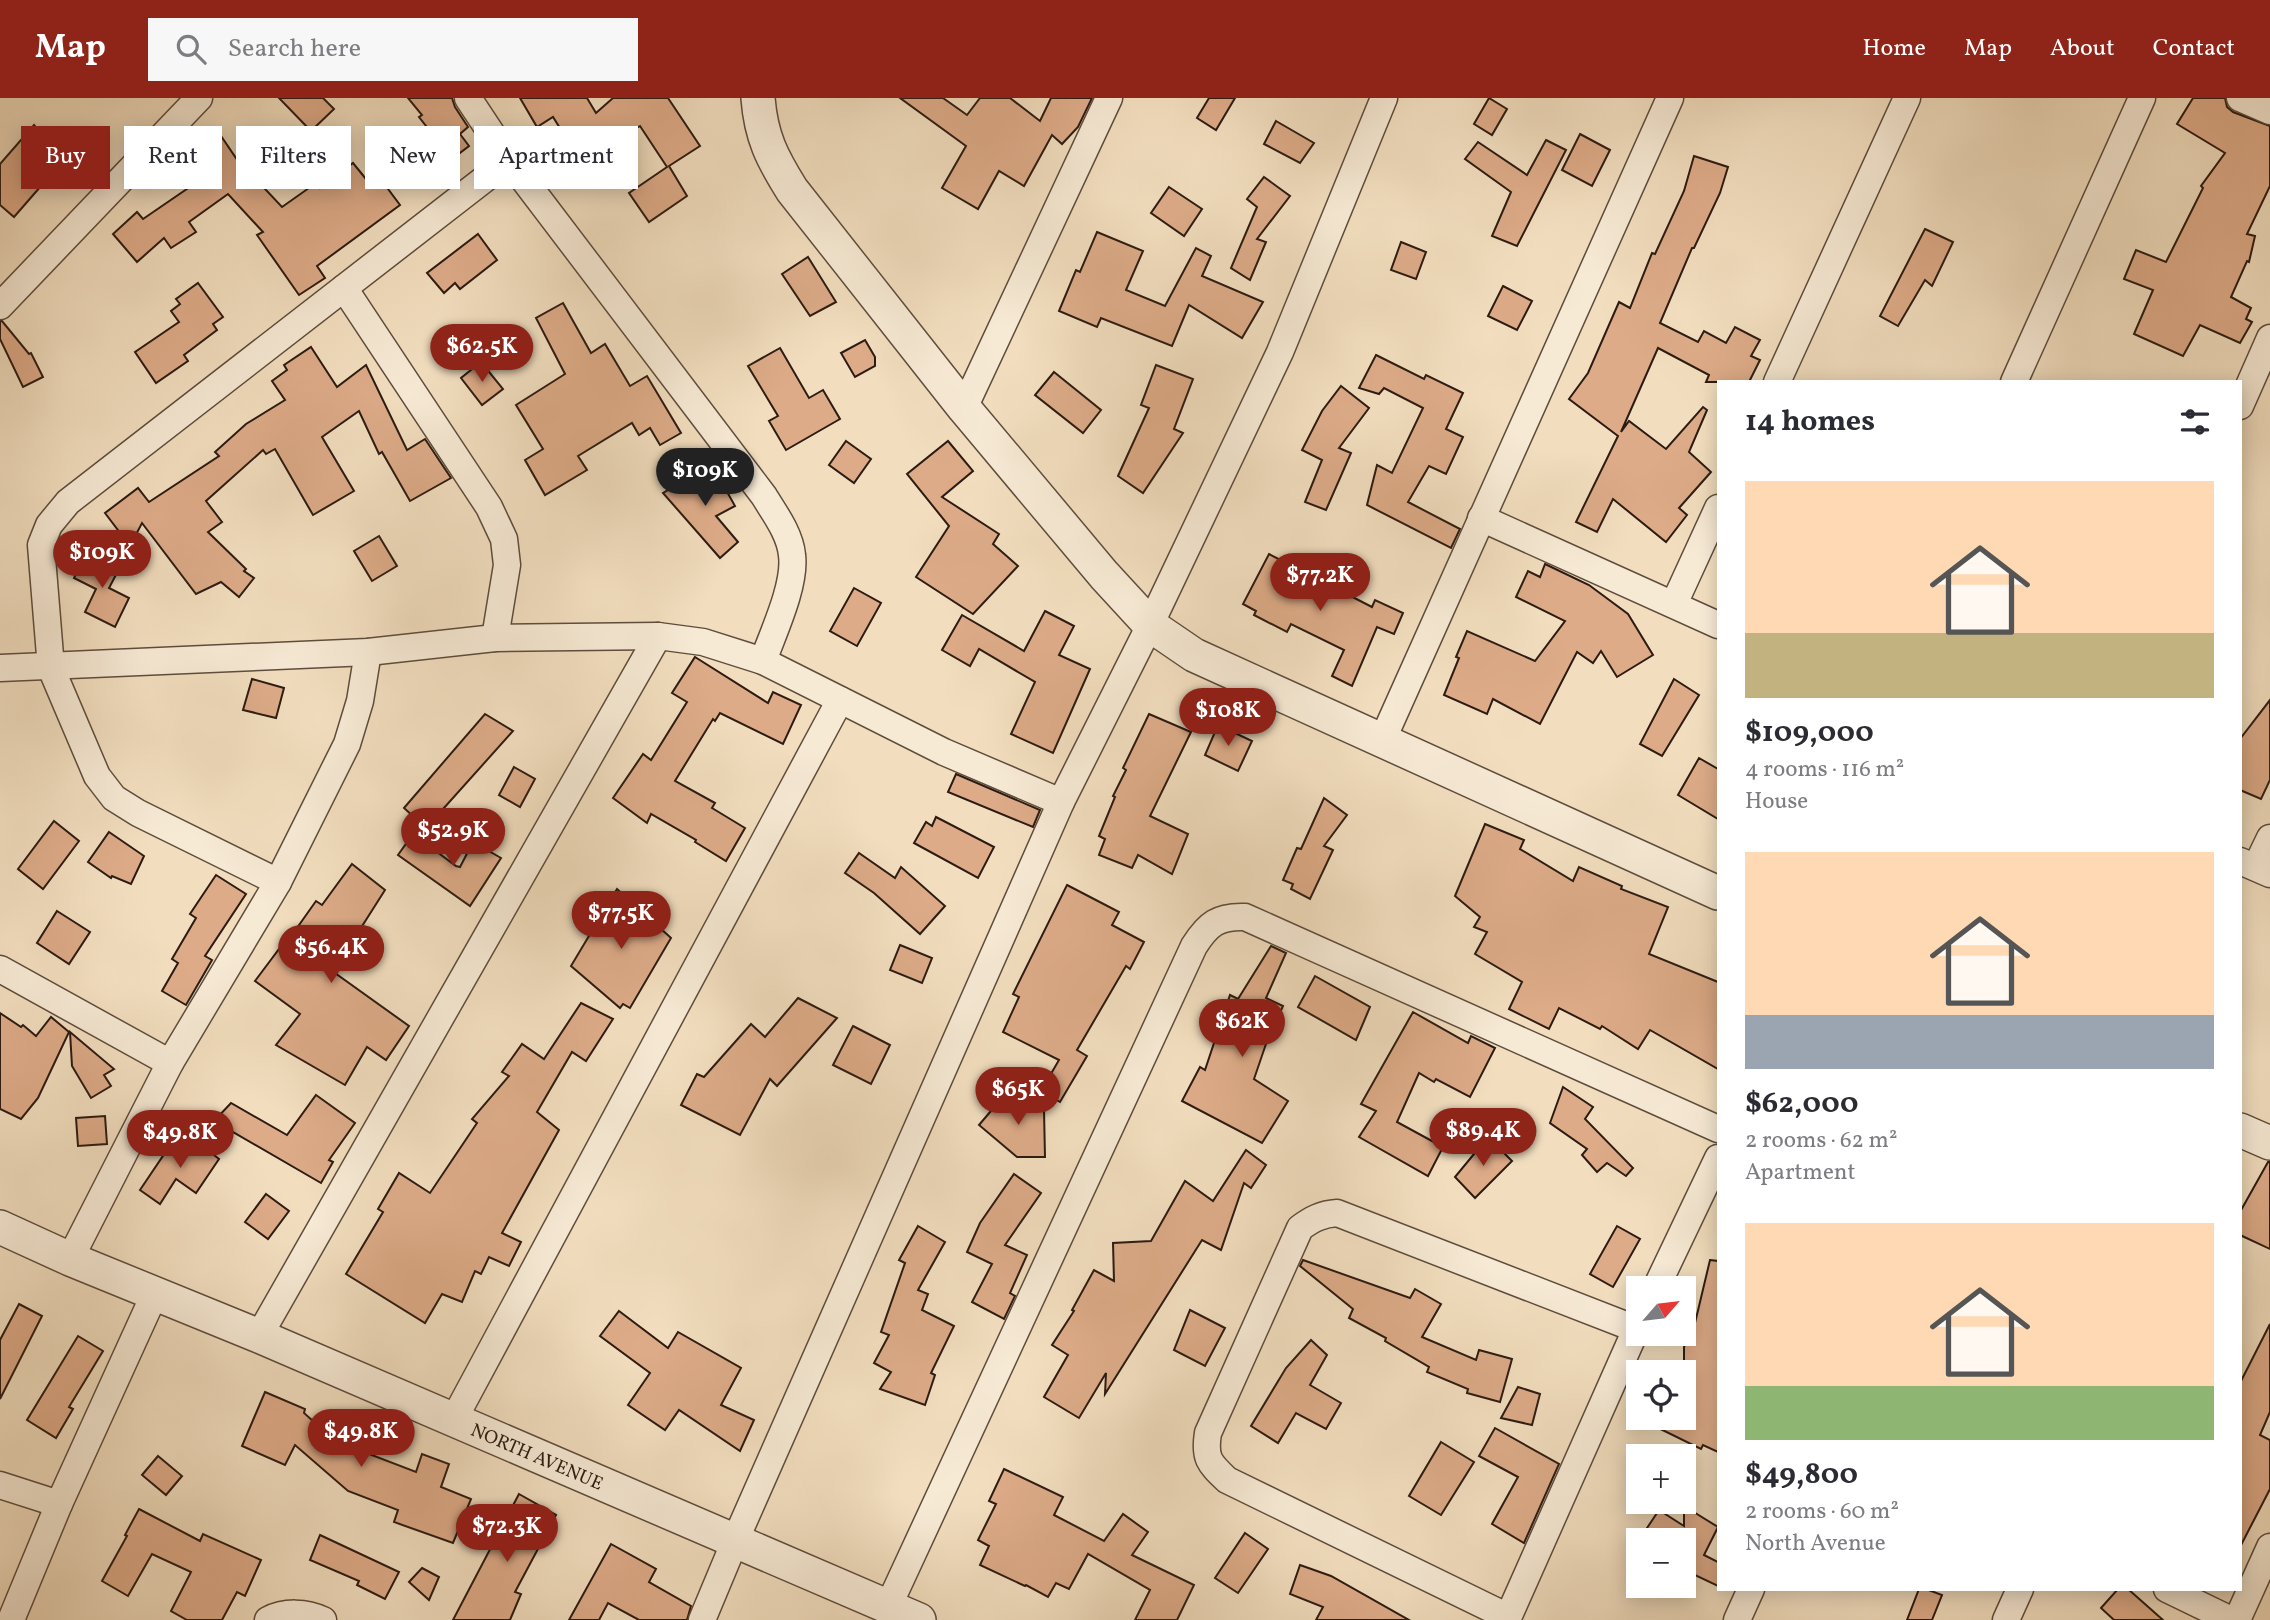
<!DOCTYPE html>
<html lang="en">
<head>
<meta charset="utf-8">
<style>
	:root { --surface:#fff; --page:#f7f7f7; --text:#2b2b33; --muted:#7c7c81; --accent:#8f2418 }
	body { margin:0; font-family:Vollkorn,serif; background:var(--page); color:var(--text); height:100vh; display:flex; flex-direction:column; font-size:26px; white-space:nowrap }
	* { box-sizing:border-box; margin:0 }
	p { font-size:23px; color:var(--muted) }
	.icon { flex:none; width:38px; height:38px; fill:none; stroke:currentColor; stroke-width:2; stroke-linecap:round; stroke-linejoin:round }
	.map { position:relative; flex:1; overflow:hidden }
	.panel { position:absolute; left:1717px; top:282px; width:525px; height:1211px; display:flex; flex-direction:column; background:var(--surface); border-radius:0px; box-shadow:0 4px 18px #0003 }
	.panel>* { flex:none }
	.hud { position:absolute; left:21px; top:28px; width:665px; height:63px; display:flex; gap:14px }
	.needle { width:46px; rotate:62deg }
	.tools { position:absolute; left:1626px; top:1178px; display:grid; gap:14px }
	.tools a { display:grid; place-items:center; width:70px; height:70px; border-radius:0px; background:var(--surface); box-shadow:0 4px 18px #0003; font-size:35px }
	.price { position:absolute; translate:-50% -60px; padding:0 16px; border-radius:24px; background:var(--accent); color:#fff; font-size:23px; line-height:46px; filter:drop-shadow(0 2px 4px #0008) }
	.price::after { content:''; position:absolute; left:50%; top:42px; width:21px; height:16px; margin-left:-10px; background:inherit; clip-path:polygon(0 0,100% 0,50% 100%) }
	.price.active { background:#222; color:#fff }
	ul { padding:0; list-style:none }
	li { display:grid; align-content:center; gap:14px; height:371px; padding:0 28px }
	li span { display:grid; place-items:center; height:217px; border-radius:0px; color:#555 }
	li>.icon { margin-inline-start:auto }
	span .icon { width:126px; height:126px; fill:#fffc; stroke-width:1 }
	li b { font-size:30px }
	h2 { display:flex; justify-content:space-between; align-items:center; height:84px; padding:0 28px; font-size:30px }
	.pill { padding:0 24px; border-radius:0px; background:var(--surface); box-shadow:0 4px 18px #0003; font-size:24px; line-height:63px }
	.pill.active { background:var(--accent); color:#fff }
	header { display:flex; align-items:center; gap:42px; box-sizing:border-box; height:98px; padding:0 35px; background:var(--accent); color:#fff }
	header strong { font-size:33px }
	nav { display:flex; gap:38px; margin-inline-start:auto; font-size:24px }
	.search { width:490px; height:63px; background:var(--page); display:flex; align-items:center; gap:18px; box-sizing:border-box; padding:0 24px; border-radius:0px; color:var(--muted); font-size:26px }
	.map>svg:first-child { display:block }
	.building { fill:#ddab88; stroke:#2c1b12; stroke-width:2 }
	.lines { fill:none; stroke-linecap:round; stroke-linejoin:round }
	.minor-casing { stroke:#5e4c3d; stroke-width:29 }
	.tertiary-casing { stroke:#5e4c3d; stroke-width:36 }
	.minor { stroke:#f7ead5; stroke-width:26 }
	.tertiary { stroke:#f7ead5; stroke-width:33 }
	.labels { text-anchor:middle; stroke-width:7; stroke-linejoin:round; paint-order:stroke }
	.street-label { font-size:19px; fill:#2c1b12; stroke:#f7ead5 }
</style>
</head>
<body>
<header>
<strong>Map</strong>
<div class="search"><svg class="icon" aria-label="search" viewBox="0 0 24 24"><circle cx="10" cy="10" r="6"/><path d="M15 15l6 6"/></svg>Search here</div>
<nav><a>Home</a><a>Map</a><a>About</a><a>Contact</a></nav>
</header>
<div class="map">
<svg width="2270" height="1522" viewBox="0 0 2270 1522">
	<rect width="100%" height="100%" fill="#f2debf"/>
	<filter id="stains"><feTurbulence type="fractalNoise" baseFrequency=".00286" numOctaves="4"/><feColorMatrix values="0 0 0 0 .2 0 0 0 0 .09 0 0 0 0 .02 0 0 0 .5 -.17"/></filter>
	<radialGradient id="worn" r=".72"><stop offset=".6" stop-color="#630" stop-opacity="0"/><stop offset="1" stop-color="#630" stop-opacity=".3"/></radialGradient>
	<g class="building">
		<polygon points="279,0 323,0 334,11 311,33"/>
		<polygon points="408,0 452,0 455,9 468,29 460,36 469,48 452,61 419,19 422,17"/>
		<polygon points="520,0 587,0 596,15 613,0 668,0 700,48 669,68 687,98 649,124 629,95 667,69 640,28 581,64 553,19 537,29"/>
		<polygon points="900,0 943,0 967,17 980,0 1010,0 1040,23 1051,0 1092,0 1078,29 1062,46 1052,37 1024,88 999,73 978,111 942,90 966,48"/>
		<polygon points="1209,0 1235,0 1216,32 1197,20"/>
		<polygon points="1489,0 1507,11 1492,37 1474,26"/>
		<polygon points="2193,0 2225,0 2227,9 2233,14 2270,28 2270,88 2247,136 2255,138 2249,164 2247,163 2231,199 2251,210 2246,221 2252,224 2240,245 2200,227 2183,258 2134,236 2153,192 2124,181 2136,152 2166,164 2203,90 2201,88 2225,55 2177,26"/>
		<polygon points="1276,23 1314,45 1300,65 1264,46"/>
		<polygon points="34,27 57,55 30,78 41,88 14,119 0,107 0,66"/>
		<polygon points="219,35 236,60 282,109 316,85 320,90 353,65 370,86 379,79 400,107 317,168 325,180 299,197 257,137 263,134 228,96 189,124 196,134 171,150 164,140 137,164 113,136 137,114 143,121 197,84 182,62"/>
		<polygon points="1580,36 1610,52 1592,88 1562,72"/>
		<polygon points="1546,42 1566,52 1517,148 1492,138 1511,94 1465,61 1478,44 1527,77"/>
		<polygon points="1694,58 1728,69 1720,95 1694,150 1692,150 1660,225 1698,244 1704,233 1726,245 1735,229 1760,242 1751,258 1760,262 1749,284 1706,284 1709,277 1658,250 1621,334 1629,323 1666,351 1703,309 1707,312 1689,354 1711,374 1679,410 1687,417 1666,444 1613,401 1597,434 1576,424 1618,338 1569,301 1588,275 1619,204 1630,210 1652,155 1655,156 1684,93"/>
		<polygon points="1264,79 1290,98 1257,141 1266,144 1250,182 1231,170 1257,109 1247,101"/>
		<polygon points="1169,89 1202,111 1184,138 1151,115"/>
		<polygon points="1925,131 1953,144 1932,188 1925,182 1898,228 1880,218"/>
		<polygon points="1097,134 1143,153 1126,192 1165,208 1196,150 1211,158 1202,178 1263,204 1242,240 1189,207 1172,248 1101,220 1097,229 1059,213 1076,172 1080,174"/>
		<polygon points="478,136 497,162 460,191 455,185 444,195 427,175"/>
		<polygon points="1401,144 1426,154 1416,181 1391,172"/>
		<polygon points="808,159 836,204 810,218 782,176"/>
		<polygon points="198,185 223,219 213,226 217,232 184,257 188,263 156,285 135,254 179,224 171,213 180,206 176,201"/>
		<polygon points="1503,188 1532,203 1517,232 1488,218"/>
		<polygon points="563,205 591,255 605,246 630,288 647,278 681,335 660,347 650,330 639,337 632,325 578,358 587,372 545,397 525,362 543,351 516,307 565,276 536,220"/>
		<polygon points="0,223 2,223 29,256 31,255 43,279 23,289 0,241"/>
		<polygon points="865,242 875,259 875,268 855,279 841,255"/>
		<polygon points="311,249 337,289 366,267 407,352 425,341 451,380 410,403 382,354 379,356 359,313 322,339 354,393 313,417 275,351 266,356 263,352 206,403 222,424 208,434 246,471 244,473 254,480 239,499 221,484 196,496 142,425 130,448 105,415 138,390 149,404 219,358 215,354 246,326 285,302 272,283 287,272 284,267"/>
		<polygon points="780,250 809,300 823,292 840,321 786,352 769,323 778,318 748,268"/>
		<polygon points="1376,257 1424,281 1426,277 1463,295 1446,331 1463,339 1446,376 1429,368 1408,404 1460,431 1451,450 1367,407 1377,367 1392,375 1423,310 1384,290 1379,296 1359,290"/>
		<polygon points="481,264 503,291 482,307 461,280"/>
		<polygon points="1156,267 1193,281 1174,331 1183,335 1143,395 1118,378 1149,310 1141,307"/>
		<polygon points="1054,274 1101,312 1083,335 1035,297"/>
		<polygon points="1341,288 1369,310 1339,350 1351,355 1326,412 1305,404 1322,362 1302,352 1322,313"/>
		<polygon points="846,343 871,361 854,385 829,367"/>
		<polygon points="948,343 973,373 942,399 999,436 993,446 1018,468 973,516 916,479 949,428 907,376"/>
		<polygon points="712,367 735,408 716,418 738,444 720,460 663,395"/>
		<polygon points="379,438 397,468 372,483 354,453"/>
		<polygon points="86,455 119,471 109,490 129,500 115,529 85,514 96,491 74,480"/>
		<polygon points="1269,456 1372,509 1375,502 1403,515 1394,536 1377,529 1352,588 1332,578 1344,552 1291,526 1287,534 1254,517 1256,513 1243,506"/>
		<polygon points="1545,466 1589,487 1628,516 1653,557 1617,579 1601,553 1593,565 1577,554 1540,626 1493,601 1487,616 1444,597 1459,560 1456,559 1467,533 1535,563 1565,523 1516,499 1528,473 1540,479"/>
		<polygon points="854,490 881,505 857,548 830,533"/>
		<polygon points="1045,513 1074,528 1059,557 1090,571 1053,655 1011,636 1035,584 979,551 970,568 942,552 962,517 1024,553"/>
		<polygon points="695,559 768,605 773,594 801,607 783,646 720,615 715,623 713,621 675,683 715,705 712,710 745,730 726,763 695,744 696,742 651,716 647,725 613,700 643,656 651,662 687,604 672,595"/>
		<polygon points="252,581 284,590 276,620 243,612"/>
		<polygon points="1674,581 1699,597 1662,658 1640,646"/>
		<polygon points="2270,602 2270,682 2261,701 2240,692 2240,641"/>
		<polygon points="485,616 513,633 426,730 404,710"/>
		<polygon points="1149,616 1191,634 1150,718 1188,736 1172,776 1138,757 1132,770 1099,757 1105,741 1099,738 1115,699 1113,698 1126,672 1123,670"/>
		<polygon points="1218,627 1252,643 1238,673 1205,657"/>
		<polygon points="1699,660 1718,671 1718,721 1678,697"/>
		<polygon points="514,669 535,681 520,709 499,697"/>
		<polygon points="956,676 1040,712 1033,729 948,694"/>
		<polygon points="1324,700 1347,717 1324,748 1333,752 1310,801 1291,791 1293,786 1283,782 1297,750 1301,751"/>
		<polygon points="936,719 994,749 978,780 914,745 926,724 932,728"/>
		<polygon points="54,723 79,743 43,791 18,771"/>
		<polygon points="1485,726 1524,742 1520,751 1573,783 1579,769 1622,788 1621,791 1668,809 1649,856 1718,884 1718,971 1650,932 1638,951 1602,928 1600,931 1559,910 1549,931 1509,911 1522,884 1475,856 1487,834 1474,829 1480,819 1455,798"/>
		<polygon points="109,734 144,758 131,786 112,778 111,780 88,764"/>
		<polygon points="413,736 456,768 460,769 473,744 501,760 470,808 398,757"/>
		<polygon points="859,755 895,780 901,769 945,808 920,836 874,795 845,775"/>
		<polygon points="352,766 385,792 359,833 362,835 335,875 409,928 386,962 367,949 345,987 276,947 300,916 255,883 285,843 287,844 316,803 322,807"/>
		<polygon points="216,777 246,796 205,858 212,862 186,907 162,893 178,865 172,861 196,820 190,816"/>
		<polygon points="1067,787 1119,814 1112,827 1144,844 1130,871 1126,868 1077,952 1087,958 1060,1004 1041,993 1059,962 1003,934 1019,899 1013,896"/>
		<polygon points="617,791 671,840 630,910 623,906 620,910 571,868"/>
		<polygon points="57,813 90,834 69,866 37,845"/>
		<polygon points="900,847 932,860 922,885 890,872"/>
		<polygon points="1271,848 1286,855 1266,900 1283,908 1267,943 1254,981 1288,1003 1262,1045 1182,1003 1200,969 1205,972 1230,897 1238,901"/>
		<polygon points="1315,878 1370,909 1356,942 1298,909"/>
		<polygon points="798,900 837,920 777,988 770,981 740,1037 681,1007 697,976 704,979 751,926 765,939"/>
		<polygon points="581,905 613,921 586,963 572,954 537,1014 559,1032 502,1135 521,1144 509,1168 489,1159 481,1176 475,1173 462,1204 442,1196 425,1225 346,1176 383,1114 378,1111 399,1075 430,1095 477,1025 472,1021 509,978 502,974 522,946 544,961"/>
		<polygon points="1413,914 1468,945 1471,938 1495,950 1470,999 1436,981 1434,984 1419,975 1397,1024 1443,1049 1428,1078 1359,1039 1376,1013 1361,1006"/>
		<polygon points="0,915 21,929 23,927 36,938 51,919 69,934 38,1000 21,1021 0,1011"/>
		<polygon points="853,928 890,947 871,986 833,967"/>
		<polygon points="70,934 114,971 104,977 111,988 91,1000 72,968"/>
		<polygon points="1563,989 1593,1009 1585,1021 1633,1070 1626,1078 1607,1065 1597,1074 1582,1057 1587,1051 1550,1025"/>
		<polygon points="1011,992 1044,1012 1045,1059 1017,1059 979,1027 996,1007 1000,1011"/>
		<polygon points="316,997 355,1025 329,1062 333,1064 321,1085 214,1023 231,1005 287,1037"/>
		<polygon points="105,1018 107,1046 78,1048 76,1020"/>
		<polygon points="1488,1039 1512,1063 1475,1100 1455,1079"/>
		<polygon points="195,1042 219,1061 196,1095 176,1081 160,1106 140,1092 171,1046 183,1054"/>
		<polygon points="1246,1052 1266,1067 1251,1090 1244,1085 1221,1152 1202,1142 1105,1296 1106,1275 1079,1320 1044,1299 1068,1257 1052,1247 1074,1213 1072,1212 1094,1172 1114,1183 1113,1145 1151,1143 1185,1083 1213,1103"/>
		<polygon points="2268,1064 2270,1064 2270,1151 2240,1137 2240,1114"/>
		<polygon points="1014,1076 1041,1095 1005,1147 1027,1157 1010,1195 1015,1198 1004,1221 972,1204 992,1166 967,1154 980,1125"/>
		<polygon points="266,1096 289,1113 268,1141 245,1124"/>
		<polygon points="918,1128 945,1144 918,1192 928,1196 922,1212 954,1228 931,1275 935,1277 925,1307 880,1291 891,1274 874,1265 889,1237 881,1234 905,1165 899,1162"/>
		<polygon points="1617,1128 1640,1141 1613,1189 1590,1176"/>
		<polygon points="1303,1162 1410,1200 1415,1191 1441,1206 1422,1239 1476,1262 1479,1252 1512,1261 1500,1304 1467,1295 1468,1291 1427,1274 1429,1269 1385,1243 1386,1240 1349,1220 1353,1211 1300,1168"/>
		<polygon points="1710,1162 1718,1163 1718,1354 1703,1347 1701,1351 1638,1320 1684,1320 1684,1249 1695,1225"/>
		<polygon points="19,1206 42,1218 0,1301 0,1242"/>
		<polygon points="1190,1212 1225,1230 1205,1268 1174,1252"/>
		<polygon points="619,1213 668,1250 678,1234 741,1270 721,1307 754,1322 740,1353 679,1312 665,1332 628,1307 650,1275 600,1238"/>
		<polygon points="2270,1226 2270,1314 2260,1337 2270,1342 2270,1391 2240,1449 2240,1285"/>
		<polygon points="78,1238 103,1253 69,1309 73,1311 56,1340 27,1322"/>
		<polygon points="1311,1242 1327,1257 1310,1287 1341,1305 1326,1331 1296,1315 1278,1345 1251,1328 1286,1270"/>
		<polygon points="1518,1289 1540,1296 1532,1327 1501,1320"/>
		<polygon points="265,1294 305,1311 304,1315 335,1343 416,1374 422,1356 449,1366 441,1389 471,1401 453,1445 394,1424 398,1412 348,1393 295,1347 285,1367 242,1348"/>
		<polygon points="1495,1330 1559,1366 1524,1445 1492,1426 1518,1379 1479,1358"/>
		<polygon points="1441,1344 1474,1364 1441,1417 1409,1398"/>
		<polygon points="158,1358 182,1378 166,1397 142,1377"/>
		<polygon points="1004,1371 1063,1399 1054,1417 1104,1443 1123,1416 1148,1434 1132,1457 1194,1487 1177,1522 1135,1522 1150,1492 1088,1456 1069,1491 1056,1485 1048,1499 1026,1487 1025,1488 980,1467 989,1448 978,1442 996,1406 989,1403"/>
		<polygon points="519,1396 556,1417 515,1494 521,1496 510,1522 453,1522"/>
		<polygon points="1684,1408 1718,1429 1704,1457 1718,1464 1718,1488 1693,1476 1684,1492 1684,1442 1639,1442 1659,1412 1684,1428"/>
		<polygon points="139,1411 200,1443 203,1436 261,1462 245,1498 237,1494 222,1522 187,1522 171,1513 191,1474 152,1456 128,1498 102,1483 127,1438 125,1437"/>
		<polygon points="1245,1435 1268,1451 1238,1495 1215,1480"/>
		<polygon points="320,1437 399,1474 385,1501 357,1487 359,1483 310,1462"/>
		<polygon points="611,1446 656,1471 649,1484 691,1508 687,1522 639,1522 608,1505 599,1522 569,1522"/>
		<polygon points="1300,1467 1331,1478 1409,1522 1316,1522 1323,1509 1290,1496"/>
		<polygon points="422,1470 439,1479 429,1502 409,1484"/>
		<polygon points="1919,1491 1926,1491 1942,1497 1932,1522 1907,1522"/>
		<polygon points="2118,1491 2128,1491 2163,1522 2114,1522 2101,1510"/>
	</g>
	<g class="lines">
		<defs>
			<g id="minor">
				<path d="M468,0L509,62L764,398C775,416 790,436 792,457C796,487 773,535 763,563"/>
				<polyline points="2240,0 2270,13"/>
				<polyline points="344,190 489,409 504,441 507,467 495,540"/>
				<polyline points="0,208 199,0"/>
				<polyline points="1777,284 1907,0"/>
				<polyline points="2014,284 2142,0"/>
				<polyline points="2240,308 2270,240"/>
				<polyline points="964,310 1109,0"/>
				<polyline points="1481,420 1718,527"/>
				<polyline points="1674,506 1718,410"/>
				<polyline points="0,570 368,554 495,540 658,538 703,544 763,563 944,654 1061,704"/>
				<polyline points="1382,643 1670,0"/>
				<polyline points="2240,763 2270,776"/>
				<polyline points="2256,769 2270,740"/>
				<polyline points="278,784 138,715 114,700 97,678 51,570 41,447 49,427 68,404 509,62"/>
				<polyline points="0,871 170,965"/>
				<polyline points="70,1161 170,965 278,784 347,646 360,603 368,554"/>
				<polyline points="1656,1190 1718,1060"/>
				<polyline points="259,1238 658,538"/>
				<polyline points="453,1323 840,602"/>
				<polyline points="0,1387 59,1406"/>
				<polyline points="2167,1491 2231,1522"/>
				<path d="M888,1509L1194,848C1208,826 1218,818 1245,819L1718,1031"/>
				<path d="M1508,1519L1227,1382C1209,1365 1204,1360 1208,1335L1300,1130C1312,1121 1322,1116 1337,1115L1636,1231"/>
				<polyline points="11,1522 59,1406 155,1195"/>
				<path d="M268,1522C285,1513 306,1514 323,1522"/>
				<polyline points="702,1522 735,1443 1061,704 1150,527 1280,254 1384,0"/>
				<polyline points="1507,1522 1638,1227"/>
				<polyline points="1737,1522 1751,1491"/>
				<polyline points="2006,1522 2020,1491"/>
				<polyline points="2237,1522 2270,1449"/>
			</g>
			<g id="tertiary">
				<path d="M758,0C761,39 772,60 792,92L964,310L1104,477L1150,527L1194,557L1718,795"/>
				<polyline points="2240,1032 2270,1045"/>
				<path id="s1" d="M0,1129L70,1161L259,1238L919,1522"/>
			</g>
		</defs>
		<use href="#minor" class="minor-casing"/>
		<use href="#tertiary" class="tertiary-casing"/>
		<use href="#minor" class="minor"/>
		<use href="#tertiary" class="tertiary"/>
	</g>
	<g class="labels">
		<g class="street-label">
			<text dy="7" stroke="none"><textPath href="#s1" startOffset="584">NORTH AVENUE</textPath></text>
		</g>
	</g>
	<rect width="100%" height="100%" filter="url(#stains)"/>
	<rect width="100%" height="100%" fill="url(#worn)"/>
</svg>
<div class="tools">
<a><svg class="needle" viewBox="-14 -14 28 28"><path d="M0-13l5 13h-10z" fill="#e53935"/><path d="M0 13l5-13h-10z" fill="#7c7c81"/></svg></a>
<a><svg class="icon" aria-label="locate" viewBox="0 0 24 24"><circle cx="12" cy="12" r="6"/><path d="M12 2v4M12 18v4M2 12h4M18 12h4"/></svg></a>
<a>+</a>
<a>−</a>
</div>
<b class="price" style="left:482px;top:286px">$62.5K</b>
<b class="price active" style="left:705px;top:410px">$109K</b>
<b class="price" style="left:102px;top:492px">$109K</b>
<b class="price" style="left:1320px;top:515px">$77.2K</b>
<b class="price" style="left:1228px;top:650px">$108K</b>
<b class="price" style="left:453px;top:770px">$52.9K</b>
<b class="price" style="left:621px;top:853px">$77.5K</b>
<b class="price" style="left:331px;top:887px">$56.4K</b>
<b class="price" style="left:1242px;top:961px">$62K</b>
<b class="price" style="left:1018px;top:1029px">$65K</b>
<b class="price" style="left:1483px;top:1070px">$89.4K</b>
<b class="price" style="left:180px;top:1072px">$49.8K</b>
<b class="price" style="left:361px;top:1371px">$49.8K</b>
<b class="price" style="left:507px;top:1466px">$72.3K</b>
<div class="hud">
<a class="pill active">Buy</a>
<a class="pill">Rent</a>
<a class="pill">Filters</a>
<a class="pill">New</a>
<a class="pill">Apartment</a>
</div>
<section class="panel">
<h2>14 homes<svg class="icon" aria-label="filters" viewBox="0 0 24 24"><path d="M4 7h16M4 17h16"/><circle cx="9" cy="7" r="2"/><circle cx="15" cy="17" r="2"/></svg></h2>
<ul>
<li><span style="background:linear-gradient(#ffd9b3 70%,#c2b280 0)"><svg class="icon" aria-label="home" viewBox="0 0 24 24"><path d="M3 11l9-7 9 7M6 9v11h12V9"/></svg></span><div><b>$109,000</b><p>4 rooms · 116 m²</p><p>House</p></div></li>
<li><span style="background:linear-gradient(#ffd9b3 75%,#9aa5b1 0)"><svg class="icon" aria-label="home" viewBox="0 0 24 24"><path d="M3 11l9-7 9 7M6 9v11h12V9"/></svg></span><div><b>$62,000</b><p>2 rooms · 62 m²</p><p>Apartment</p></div></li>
<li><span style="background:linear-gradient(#ffd9b3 75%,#8fb573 0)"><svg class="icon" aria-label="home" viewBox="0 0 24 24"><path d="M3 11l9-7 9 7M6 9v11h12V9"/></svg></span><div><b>$49,800</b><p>2 rooms · 60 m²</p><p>North Avenue</p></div></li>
</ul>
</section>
</div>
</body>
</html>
